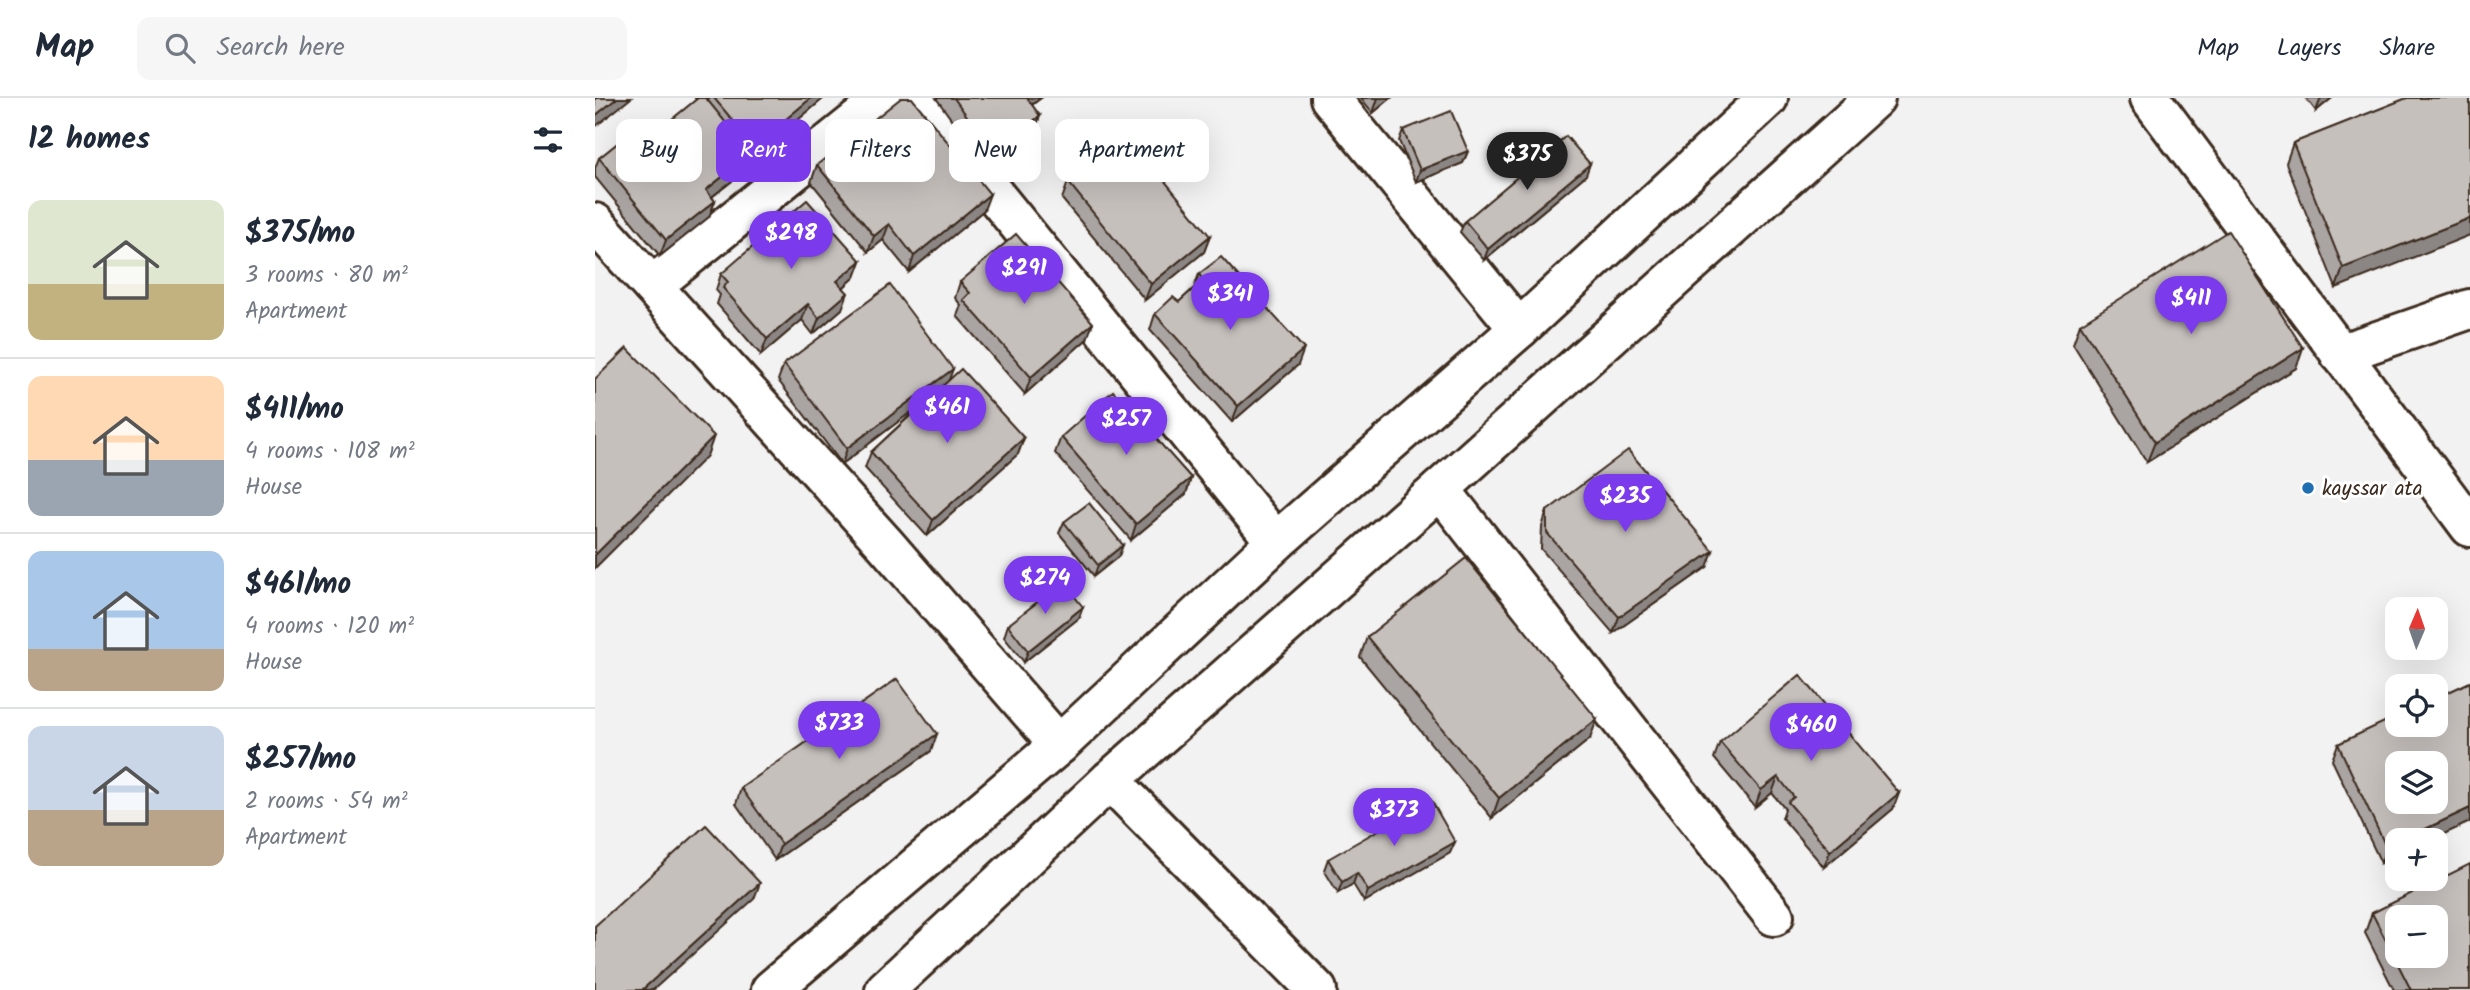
<!DOCTYPE html>
<html lang="en">
<head>
<meta charset="utf-8">
<style>
	:root { --surface:#fff; --page:#f6f6f7; --text:#1f2937; --muted:#747a83; --line:#e0e1e3; --accent:#7c3aed }
	body { margin:0; font-family:Kalam,sans-serif; background:var(--page); color:var(--text); height:100vh; display:flex; flex-direction:column; font-size:26px; white-space:nowrap }
	* { box-sizing:border-box; margin:0 }
	p { font-size:23px; color:var(--muted) }
	.icon { flex:none; width:38px; height:38px; fill:none; stroke:currentColor; stroke-width:2; stroke-linecap:round; stroke-linejoin:round }
	.map { position:relative; flex:1; overflow:hidden }
	.details { display:flex; flex-direction:column; background:var(--surface); width:595px }
	.details>* { flex:none }
	.hud { position:absolute; left:21px; top:21px; width:665px; height:63px; display:flex; gap:14px }
	.needle { width:46px; rotate:2deg }
	.tools { position:absolute; left:1790px; top:499px; display:grid; gap:14px }
	.tools a { display:grid; place-items:center; width:63px; height:63px; border-radius:14px; background:var(--surface); box-shadow:0 7px 28px #0002; font-size:35px }
	.price { position:absolute; translate:-50% -60px; padding:0 16px; border-radius:24px; background:var(--accent); color:#fff; font-size:23px; line-height:46px; filter:drop-shadow(0 2px 4px #0008) }
	.price::after { content:''; position:absolute; left:50%; top:42px; width:21px; height:16px; margin-left:-10px; background:inherit; clip-path:polygon(0 0,100% 0,50% 100%) }
	.price.on { background:#222; color:#fff }
	ul { padding:0; list-style:none }
	li { display:flex; align-items:center; gap:21px; height:175px; padding:0 28px }
	li+li { border-top:2px solid var(--line) }
	li span { display:grid; place-items:center; flex:none; width:196px; height:140px; border-radius:14px; color:#555 }
	li>.icon { margin-inline-start:auto }
	span .icon { width:84px; height:84px; fill:#fffc; stroke-width:1 }
	li b { font-size:30px }
	h2 { display:flex; justify-content:space-between; align-items:center; height:84px; padding:0 28px; font-size:30px }
	.tag { padding:0 24px; border-radius:14px; background:var(--surface); box-shadow:0 7px 28px #0002; font-size:24px; line-height:63px }
	.tag.on { background:var(--accent); color:#fff }
	header { display:flex; align-items:center; gap:42px; box-sizing:border-box; height:98px; padding:0 35px; background:var(--surface); border-bottom:2px solid var(--line) }
	header strong { font-size:33px }
	nav { display:flex; gap:38px; margin-inline-start:auto; font-size:24px }
	.search { width:490px; height:63px; background:var(--page); display:flex; align-items:center; gap:18px; box-sizing:border-box; padding:0 24px; border-radius:14px; color:var(--muted); font-size:26px }
	main { display:flex; flex:1; min-height:0 }
	.map>svg:first-child { display:block }
	.lines { fill:none; stroke-linecap:round; stroke-linejoin:round }
	.minor-casing { stroke:#3b2a1e; stroke-width:44 }
	.highway-casing { stroke:#3b2a1e; stroke-width:44 }
	.minor { stroke:#fff; stroke-width:38 }
	.highway { stroke:#fff; stroke-width:38 }
	.wall { fill:#aaa5a3; stroke:#3b2a1e; stroke-width:2 }
	.shaded-wall { fill:#8b8684; stroke:#3b2a1e; stroke-width:2 }
	.building { fill:#c6c0bd; stroke:#3b2a1e; stroke-width:2; fill-rule:evenodd }
	.poi-dot { fill:#1f6fb2; stroke:#fff; stroke-width:2.5 }
	.labels { text-anchor:middle; stroke-width:6; stroke-linejoin:round; paint-order:stroke }
	.poi-label { font-size:21px; fill:#3b2a1e; stroke:#fff; text-anchor:start }
</style>
</head>
<body>
<header>
<strong>Map</strong>
<div class="search"><svg class="icon" aria-label="search" viewBox="0 0 24 24"><circle cx="10" cy="10" r="6"/><path d="M15 15l6 6"/></svg>Search here</div>
<nav><a>Map</a><a>Layers</a><a>Share</a></nav>
</header>
<main>
<section class="details">
<h2>12 homes<svg class="icon" aria-label="filters" viewBox="0 0 24 24"><path d="M4 7h16M4 17h16"/><circle cx="9" cy="7" r="2"/><circle cx="15" cy="17" r="2"/></svg></h2>
<ul>
<li><span style="background:linear-gradient(#dfe7d0 60%,#c2b280 0)"><svg class="icon" aria-label="home" viewBox="0 0 24 24"><path d="M3 11l9-7 9 7M6 9v11h12V9"/></svg></span><div><b>$375/mo</b><p>3 rooms · 80 m²</p><p>Apartment</p></div></li>
<li><span style="background:linear-gradient(#ffd9b3 60%,#9aa5b1 0)"><svg class="icon" aria-label="home" viewBox="0 0 24 24"><path d="M3 11l9-7 9 7M6 9v11h12V9"/></svg></span><div><b>$411/mo</b><p>4 rooms · 108 m²</p><p>House</p></div></li>
<li><span style="background:linear-gradient(#a9c7e8 70%,#b9a48a 0)"><svg class="icon" aria-label="home" viewBox="0 0 24 24"><path d="M3 11l9-7 9 7M6 9v11h12V9"/></svg></span><div><b>$461/mo</b><p>4 rooms · 120 m²</p><p>House</p></div></li>
<li><span style="background:linear-gradient(#c9d6e8 60%,#b9a48a 0)"><svg class="icon" aria-label="home" viewBox="0 0 24 24"><path d="M3 11l9-7 9 7M6 9v11h12V9"/></svg></span><div><b>$257/mo</b><p>2 rooms · 54 m²</p><p>Apartment</p></div></li>
</ul>
</section>
<div class="map">
<svg width="1875" height="892" viewBox="0 0 1875 892">
	<rect width="100%" height="100%" fill="#f3f2f2"/>
	<filter id="ink" filterUnits="userSpaceOnUse"><feTurbulence type="fractalNoise" baseFrequency=".0143" numOctaves="2"/><feDisplacementMap in="SourceGraphic" scale="14" xChannelSelector="R" yChannelSelector="G"/><feConvolveMatrix kernelMatrix="1 2 1 2 8 2 1 2 1" color-interpolation-filters="sRGB"/></filter>
	<g filter="url(#ink)">
		<g class="lines">
			<defs>
				<g id="minor">
					<polyline points="321,0 681,444"/>
					<polyline points="735,0 924,231"/>
					<polyline points="1555,0 1875,429"/>
					<polyline points="0,125 291,447 464,647"/>
					<polyline points="57,188 290,0"/>
					<polyline points="1745,256 1875,211"/>
					<polyline points="845,391 1179,818"/>
					<polyline points="515,682 722,892"/>
				</g>
				<g id="highway">
					<polyline points="176,892 464,647 681,444 924,231 1173,0"/>
					<polyline points="290,892 515,682 845,391 1280,0"/>
				</g>
			</defs>
			<use href="#minor" class="minor-casing"/>
			<use href="#highway" class="highway-casing"/>
			<use href="#minor" class="minor"/>
			<use href="#highway" class="highway"/>
		</g>
		<g class="wall">
			<polygon points="100,0 229,0 154,63 151,72 117,99 120,103 114,119 65,158 0,79 0,70 4,60 60,35 101,2"/>
			<polygon points="341,0 446,0 437,7 445,18 439,34 391,69"/>
			<polygon points="766,0 796,0 778,15"/>
			<polygon points="1711,0 1737,0 1721,13"/>
			<polygon points="1812,0 1741,190 1691,65 1698,45"/>
			<polygon points="808,32 873,53 868,65 821,84 804,43"/>
			<polygon points="222,67 389,112 314,174 288,142 273,154 216,84"/>
			<polygon points="991,77 889,162 865,134 870,123"/>
			<polygon points="473,84 615,138 609,154 550,202 467,101"/>
			<polygon points="266,163 260,179 248,190 247,211 218,236 207,222 166,257 122,206 125,197 121,192 126,176"/>
			<polygon points="604,176 703,267 637,324 555,232 560,216 584,204 599,190"/>
			<polygon points="365,184 492,241 430,296 362,218 366,207 360,200"/>
			<polygon points="1485,226 1701,270 1552,364 1478,246"/>
			<polygon points="189,266 354,281 429,340 423,356 332,438 270,370 276,354 329,304 247,366 183,282"/>
			<polygon points="558,338 596,380 591,396 536,442 460,355 466,339"/>
			<polygon points="952,413 1112,469 1018,535 946,451 947,429"/>
			<polygon points="469,424 524,458 499,478 464,435"/>
			<polygon points="484,520 429,564 409,539 413,527"/>
			<polygon points="772,539 995,641 897,720 765,559"/>
			<polygon points="1875,584 1786,765 1737,662 1743,646"/>
			<polygon points="1125,644 1304,695 1298,711 1229,769 1187,720 1190,711 1177,695 1160,709 1119,660"/>
			<polygon points="336,653 180,762 141,706 146,690"/>
			<polygon points="855,755 769,804 758,786 743,795 729,772 733,761"/>
			<polygon points="1777,815 1875,892 1799,892 1770,835"/>
		</g>
		<g class="shaded-wall">
			<polygon points="22,0 36,0 0,29 0,18"/>
			<polygon points="216,0 229,0 154,63 151,72 105,108 111,92 156,56 159,48"/>
			<polygon points="431,0 446,0 425,15"/>
			<polygon points="783,0 796,0 778,15"/>
			<polygon points="1726,0 1737,0 1721,13"/>
			<polygon points="445,18 439,34 391,69 397,53"/>
			<polygon points="873,53 868,65 821,84 825,72"/>
			<polygon points="995,66 991,77 889,162 893,151"/>
			<polygon points="395,96 389,112 314,174 319,158"/>
			<polygon points="120,103 114,119 65,158 71,142"/>
			<polygon points="1875,120 1875,137 1741,190 1748,170"/>
			<polygon points="294,126 288,142 273,154 279,138"/>
			<polygon points="615,138 609,154 550,202 556,186"/>
			<polygon points="266,163 260,179 236,200 242,183"/>
			<polygon points="253,195 247,211 218,236 224,220"/>
			<polygon points="213,206 207,222 166,257 172,241"/>
			<polygon points="498,225 492,241 430,296 436,279"/>
			<polygon points="1708,250 1701,270 1552,364 1560,344"/>
			<polygon points="709,251 703,267 637,324 643,308"/>
			<polygon points="358,271 352,287 247,366 252,350"/>
			<polygon points="119,338 112,358 0,470 0,457"/>
			<polygon points="429,340 423,356 332,438 338,422"/>
			<polygon points="596,380 591,396 536,442 541,426"/>
			<polygon points="528,447 524,458 499,478 503,467"/>
			<polygon points="1118,453 1112,469 1018,535 1024,519"/>
			<polygon points="488,509 484,520 429,564 433,553"/>
			<polygon points="1002,621 995,641 897,720 904,700"/>
			<polygon points="342,636 336,653 180,762 186,746"/>
			<polygon points="1183,679 1177,695 1160,709 1166,692"/>
			<polygon points="1304,695 1298,711 1229,769 1235,753"/>
			<polygon points="1875,710 1875,724 1836,742 1807,742"/>
			<polygon points="860,744 855,755 769,804 773,793"/>
			<polygon points="1802,744 1802,757 1786,765 1791,749"/>
			<polygon points="762,775 758,786 743,795 747,784"/>
			<polygon points="165,785 159,801 58,892 47,892"/>
		</g>
		<g class="building">
			<polygon points="0,0 22,0 0,18"/>
			<polygon points="103,0 111,0 156,56 111,92 120,103 71,142 4,60 50,23 60,35"/>
			<polygon points="119,0 216,0 159,48"/>
			<polygon points="306,0 317,0 395,96 319,158 294,126 279,138 222,67"/>
			<polygon points="359,0 432,0 445,18 397,53"/>
			<polygon points="1812,0 1875,0 1875,120 1748,170 1698,45"/>
			<polygon points="856,13 873,53 825,72 808,32"/>
			<polygon points="532,37 615,138 556,186 473,84"/>
			<polygon points="971,38 995,66 893,151 870,123"/>
			<polygon points="212,102 266,163 242,183 253,195 224,220 213,206 172,241 128,190 133,184 126,176"/>
			<polygon points="1633,133 1708,250 1560,344 1485,226"/>
			<polygon points="421,136 498,225 436,279 368,202 375,195 365,184"/>
			<polygon points="626,159 709,251 643,308 560,216 578,199 584,204 608,182 604,176"/>
			<polygon points="295,187 358,271 252,350 189,266"/>
			<polygon points="32,250 119,338 0,457 0,281"/>
			<polygon points="366,271 429,340 338,422 276,354"/>
			<polygon points="518,293 541,319 546,312 562,328 556,335 596,380 541,426 466,339"/>
			<polygon points="1033,352 1118,453 1024,519 952,435 952,413"/>
			<polygon points="494,405 528,447 503,467 469,424"/>
			<polygon points="871,460 1002,621 904,700 772,539"/>
			<polygon points="468,484 488,509 433,553 413,527"/>
			<polygon points="1205,577 1304,695 1235,753 1193,704 1199,699 1183,679 1166,692 1125,644"/>
			<polygon points="302,581 342,636 186,746 146,690"/>
			<path d="M1875,584V710L1807,742H1802V744L1791,749L1743,646L1802,618V626H1841V600ZM1802,665H1841V704H1802Z"/>
			<polygon points="836,702 860,744 773,793 762,775 747,784 733,761"/>
			<polygon points="111,727 165,785 47,892 0,892 0,828"/>
			<path d="M1875,766V892H1816L1777,815ZM1802,819H1841V858H1802Z"/>
		</g>
	</g>
	<circle class="poi-dot" cx="1713" cy="390" r="7"/>
	<g class="labels">
		<g class="poi-label">
			<text x="1727" y="397">kayssar ata</text>
		</g>
	</g>
</svg>
<div class="tools">
<a><svg class="needle" viewBox="-14 -14 28 28"><path d="M0-13l5 13h-10z" fill="#e53935"/><path d="M0 13l5-13h-10z" fill="#747a83"/></svg></a>
<a><svg class="icon" aria-label="locate" viewBox="0 0 24 24"><circle cx="12" cy="12" r="6"/><path d="M12 2v4M12 18v4M2 12h4M18 12h4"/></svg></a>
<a><svg class="icon" aria-label="layers" viewBox="0 0 24 24"><path d="M12 4l9 5-9 5-9-5zM3 14l9 5 9-5"/></svg></a>
<a>+</a>
<a>−</a>
</div>
<b class="price on" style="left:932px;top:94px">$375</b>
<b class="price" style="left:196px;top:173px">$298</b>
<b class="price" style="left:429px;top:208px">$291</b>
<b class="price" style="left:635px;top:234px">$341</b>
<b class="price" style="left:1596px;top:238px">$411</b>
<b class="price" style="left:352px;top:347px">$461</b>
<b class="price" style="left:531px;top:359px">$257</b>
<b class="price" style="left:1030px;top:436px">$235</b>
<b class="price" style="left:450px;top:518px">$274</b>
<b class="price" style="left:244px;top:663px">$733</b>
<b class="price" style="left:1216px;top:665px">$460</b>
<b class="price" style="left:799px;top:750px">$373</b>
<div class="hud">
<a class="tag">Buy</a>
<a class="tag on">Rent</a>
<a class="tag">Filters</a>
<a class="tag">New</a>
<a class="tag">Apartment</a>
</div>
</div>
</main>
</body>
</html>
